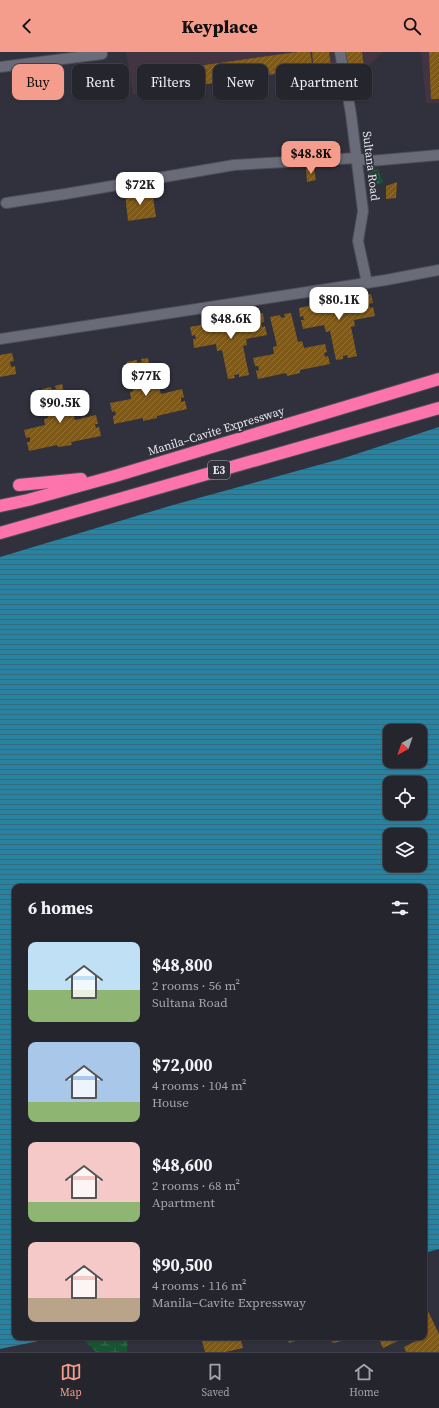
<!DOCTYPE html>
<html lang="en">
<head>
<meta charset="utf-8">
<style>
	:root { --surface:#24252d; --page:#303139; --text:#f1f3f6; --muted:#a3a5aa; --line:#414249; --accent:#f49d8c }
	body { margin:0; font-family:"Source Serif 4",serif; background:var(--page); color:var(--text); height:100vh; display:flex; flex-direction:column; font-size:15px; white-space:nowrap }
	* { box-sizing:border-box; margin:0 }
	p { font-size:13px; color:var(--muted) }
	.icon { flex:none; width:22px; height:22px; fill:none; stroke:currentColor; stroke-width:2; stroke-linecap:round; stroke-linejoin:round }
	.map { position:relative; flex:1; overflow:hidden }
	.details { position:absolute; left:12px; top:832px; width:415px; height:456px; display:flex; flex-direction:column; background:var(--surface); border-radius:8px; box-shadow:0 1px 3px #0004,0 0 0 1px var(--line) }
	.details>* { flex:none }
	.banner { position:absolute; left:12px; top:12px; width:415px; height:36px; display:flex; gap:8px }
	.needle { width:26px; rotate:220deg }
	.fabs { position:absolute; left:383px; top:672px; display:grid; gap:8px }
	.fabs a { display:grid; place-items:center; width:44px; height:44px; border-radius:8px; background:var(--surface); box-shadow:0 1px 3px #0004,0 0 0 1px var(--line); font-size:20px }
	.price { position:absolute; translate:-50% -34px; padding:0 9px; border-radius:8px; background:#fff; color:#222; font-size:13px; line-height:26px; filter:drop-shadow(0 1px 2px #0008) }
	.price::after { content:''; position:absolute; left:50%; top:24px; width:12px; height:9px; margin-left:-6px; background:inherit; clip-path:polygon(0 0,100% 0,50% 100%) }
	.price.active { background:var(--accent); color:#111 }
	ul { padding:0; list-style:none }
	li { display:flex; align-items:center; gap:12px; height:100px; padding:0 16px }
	li span { display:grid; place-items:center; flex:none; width:112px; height:80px; border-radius:8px; color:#555 }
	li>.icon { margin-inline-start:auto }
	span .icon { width:48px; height:48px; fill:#fffc; stroke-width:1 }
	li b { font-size:17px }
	h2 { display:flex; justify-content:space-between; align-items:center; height:48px; padding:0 16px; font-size:17px }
	.pill { padding:0 14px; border-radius:8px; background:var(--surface); box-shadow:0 1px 3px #0004,0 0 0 1px var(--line); font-size:14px; line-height:36px }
	.pill.active { background:var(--accent); color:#111 }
	header { display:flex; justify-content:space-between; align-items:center; height:52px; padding:0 16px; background:var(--accent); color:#111; font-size:18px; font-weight:800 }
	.tabs { display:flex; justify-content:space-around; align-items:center; height:56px; border-top:1px solid var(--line); background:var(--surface); font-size:11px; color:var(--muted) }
	.tabs a { display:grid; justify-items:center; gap:2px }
	.tabs .active { color:var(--accent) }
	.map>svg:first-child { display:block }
	.education { fill:#433441 }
	.green { fill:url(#green-dots) }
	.wetland { fill:url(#wetland-marsh) }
	.water { fill:url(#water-rules); fill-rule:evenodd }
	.building { fill:url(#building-hatch) }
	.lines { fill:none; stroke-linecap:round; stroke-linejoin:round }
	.minor-casing { stroke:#4d4e58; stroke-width:12 }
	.highway-casing { stroke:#4d4e58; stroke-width:14 }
	.minor { stroke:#6a6b78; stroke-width:10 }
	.highway { stroke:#fd73ab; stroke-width:12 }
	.labels { text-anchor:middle; stroke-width:3.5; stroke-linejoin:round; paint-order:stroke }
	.shield { fill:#30313c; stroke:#afafb8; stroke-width:1 }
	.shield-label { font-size:11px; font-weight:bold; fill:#e5e5ed }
	.street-label { font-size:12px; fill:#e5e5ed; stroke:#30313c }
</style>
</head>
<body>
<header><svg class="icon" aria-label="back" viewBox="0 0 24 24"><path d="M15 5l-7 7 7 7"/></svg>Keyplace<svg class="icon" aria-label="search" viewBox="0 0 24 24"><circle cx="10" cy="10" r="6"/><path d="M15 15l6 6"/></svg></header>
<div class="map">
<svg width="439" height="1300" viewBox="0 0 439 1300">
	<defs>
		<pattern id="green-dots" width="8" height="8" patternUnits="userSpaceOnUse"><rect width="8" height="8" fill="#175433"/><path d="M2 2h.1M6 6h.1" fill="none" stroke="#396c51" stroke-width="1.8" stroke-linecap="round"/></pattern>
		<pattern id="wetland-marsh" width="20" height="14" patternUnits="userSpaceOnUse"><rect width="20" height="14" fill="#175433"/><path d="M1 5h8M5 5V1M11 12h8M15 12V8" fill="none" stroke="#396c51"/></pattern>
		<pattern id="water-rules" width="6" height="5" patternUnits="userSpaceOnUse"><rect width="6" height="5" fill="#29829f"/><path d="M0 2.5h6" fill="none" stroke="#346a7c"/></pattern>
		<pattern id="building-hatch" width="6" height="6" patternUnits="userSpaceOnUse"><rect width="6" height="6" fill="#7f5918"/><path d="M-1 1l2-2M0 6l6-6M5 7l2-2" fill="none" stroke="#91713a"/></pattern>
	</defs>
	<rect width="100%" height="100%" fill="#30313c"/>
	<g class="education">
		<polygon points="126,0 335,0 337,15 133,43"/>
		<polygon points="342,0 383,0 362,20 346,23"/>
		<polygon points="421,0 439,0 439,51 426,51"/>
	</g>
	<polygon class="green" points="378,117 383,131 371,134 368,119"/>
	<polygon class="wetland" points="81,1285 128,1285 127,1300 96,1300"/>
	<path class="water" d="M439,375V1197L424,1201V835H15V1285H58L0,1297V505L173,453L344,406ZM390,679H420V709H390ZM390,731H420V761H390ZM390,783H420V813H390Z"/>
	<g class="building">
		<polygon points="297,0 310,0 313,16 180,36 177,17"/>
		<polygon points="312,0 329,0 331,14 314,17"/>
		<polygon points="345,0 362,0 364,16 348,19"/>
		<polygon points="429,0 439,0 439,47 431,47"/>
		<polygon points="174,17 176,36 139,40 137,22"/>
		<polygon points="314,116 316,128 307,130 306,117"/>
		<polygon points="397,130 396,146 386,147 386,134"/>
		<polygon points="152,138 156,165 128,169 125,142"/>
		<polygon points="371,242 373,251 369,252 370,256 373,255 375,264 354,268 355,274 351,275 357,304 348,306 347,303 343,304 343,307 336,308 330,279 326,280 324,273 303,277 301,268 304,268 303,264 300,265 299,256 328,250 328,248 342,245 342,248"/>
		<polygon points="263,261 264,270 261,271 262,275 265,274 267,283 246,287 247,293 243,294 249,323 239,325 239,322 234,323 235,326 228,327 222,298 217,299 216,292 194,296 193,287 196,287 195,283 192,284 190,275 220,269 220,267 233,264 234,267"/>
		<polygon points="291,261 298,290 302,289 304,296 325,292 327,300 324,301 325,305 328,304 330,312 300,318 300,321 287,324 286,321 258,327 256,319 259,318 258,314 255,314 253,306 274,302 273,295 277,294 270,265 280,263 281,266 285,265 284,262"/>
		<polygon points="12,301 14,309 10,310 11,315 15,314 16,322 0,325 0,303"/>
		<polygon points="148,306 154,336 159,335 161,342 182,337 184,345 181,346 181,350 185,349 187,357 157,364 157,366 143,369 143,366 114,372 113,364 116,363 115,359 112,360 110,351 131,347 130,340 133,339 127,310 137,308 137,311 142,310 141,307"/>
		<polygon points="62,332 69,362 73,361 75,368 96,363 98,372 95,372 96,376 99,375 101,384 71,390 72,393 58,395 57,393 29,399 27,390 30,390 30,385 26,386 24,378 45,373 44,367 48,366 42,337 51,335 52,338 56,337 55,334"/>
		<polygon points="425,1253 439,1282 439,1300 406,1300 404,1295 420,1287 419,1285 424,1285 424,1254"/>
		<polygon points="201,1285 240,1285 243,1296 226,1300 205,1300"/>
		<polygon points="287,1285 302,1285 302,1287 289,1291"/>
		<polygon points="329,1285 347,1285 347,1288 333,1291"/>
		<polygon points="378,1285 406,1285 383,1296"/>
	</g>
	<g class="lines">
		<defs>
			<g id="minor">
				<polyline points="340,0 351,62 363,159 358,189 367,231"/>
				<polyline points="0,15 102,2"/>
				<polyline points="6,151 65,142 234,113 357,106 370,109 439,103"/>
				<polyline points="0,287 386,228 439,218"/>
			</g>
			<g id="highway">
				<polyline points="19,433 81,427"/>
				<polyline points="0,454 28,448 115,424 439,327"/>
				<polyline points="0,481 439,356"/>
			</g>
		</defs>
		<use href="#minor" class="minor-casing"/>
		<use href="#highway" class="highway-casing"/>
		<use href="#minor" class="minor"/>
		<use href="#highway" class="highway"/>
	</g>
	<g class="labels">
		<rect class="shield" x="208" y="409" width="22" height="18" rx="3"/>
		<g class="shield-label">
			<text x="219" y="422">E3</text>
		</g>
		<g class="street-label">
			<text transform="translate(371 114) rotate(83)" y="4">Sultana Road</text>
			<text transform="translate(216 379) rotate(-17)" y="4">Manila–Cavite Expressway</text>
		</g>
	</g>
</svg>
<div class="fabs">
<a><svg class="needle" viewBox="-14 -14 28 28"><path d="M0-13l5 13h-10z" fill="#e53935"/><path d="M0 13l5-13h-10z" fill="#a3a5aa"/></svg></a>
<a><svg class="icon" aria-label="locate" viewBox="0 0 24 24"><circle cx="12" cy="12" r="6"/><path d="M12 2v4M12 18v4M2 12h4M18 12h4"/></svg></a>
<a><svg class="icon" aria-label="layers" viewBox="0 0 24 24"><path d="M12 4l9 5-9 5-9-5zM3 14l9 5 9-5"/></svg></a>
</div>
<b class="price active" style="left:311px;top:123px">$48.8K</b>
<b class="price" style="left:140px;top:154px">$72K</b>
<b class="price" style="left:339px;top:269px">$80.1K</b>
<b class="price" style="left:231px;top:288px">$48.6K</b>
<b class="price" style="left:146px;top:345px">$77K</b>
<b class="price" style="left:60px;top:372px">$90.5K</b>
<div class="banner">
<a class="pill active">Buy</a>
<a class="pill">Rent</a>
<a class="pill">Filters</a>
<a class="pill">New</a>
<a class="pill">Apartment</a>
</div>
<section class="details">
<h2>6 homes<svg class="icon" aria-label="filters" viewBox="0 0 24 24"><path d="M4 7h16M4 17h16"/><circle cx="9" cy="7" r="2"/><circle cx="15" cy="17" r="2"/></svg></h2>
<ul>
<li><span style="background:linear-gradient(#bfe0f5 60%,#8fb573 0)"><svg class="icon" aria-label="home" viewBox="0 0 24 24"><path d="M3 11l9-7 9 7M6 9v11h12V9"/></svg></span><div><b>$48,800</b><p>2 rooms · 56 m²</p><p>Sultana Road</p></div></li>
<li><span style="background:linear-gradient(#a9c7e8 75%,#8fb573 0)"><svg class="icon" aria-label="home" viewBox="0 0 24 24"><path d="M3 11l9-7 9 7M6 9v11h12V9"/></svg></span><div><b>$72,000</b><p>4 rooms · 104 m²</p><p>House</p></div></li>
<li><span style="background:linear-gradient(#f6c9c9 75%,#8fb573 0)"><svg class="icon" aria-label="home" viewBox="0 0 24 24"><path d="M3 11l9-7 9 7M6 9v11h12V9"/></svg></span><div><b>$48,600</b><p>2 rooms · 68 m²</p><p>Apartment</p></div></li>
<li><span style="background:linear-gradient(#f6c9c9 70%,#b9a48a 0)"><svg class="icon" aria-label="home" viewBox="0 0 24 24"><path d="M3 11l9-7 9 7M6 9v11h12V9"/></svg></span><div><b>$90,500</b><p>4 rooms · 116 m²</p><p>Manila–Cavite Expressway</p></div></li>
</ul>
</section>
</div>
<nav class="tabs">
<a class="active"><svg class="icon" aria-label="map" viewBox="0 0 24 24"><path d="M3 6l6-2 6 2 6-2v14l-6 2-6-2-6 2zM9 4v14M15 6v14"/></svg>Map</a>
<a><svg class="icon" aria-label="saved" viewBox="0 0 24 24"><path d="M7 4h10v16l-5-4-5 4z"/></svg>Saved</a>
<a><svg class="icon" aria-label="home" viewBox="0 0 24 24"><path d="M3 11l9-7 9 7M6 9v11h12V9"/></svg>Home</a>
</nav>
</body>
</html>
